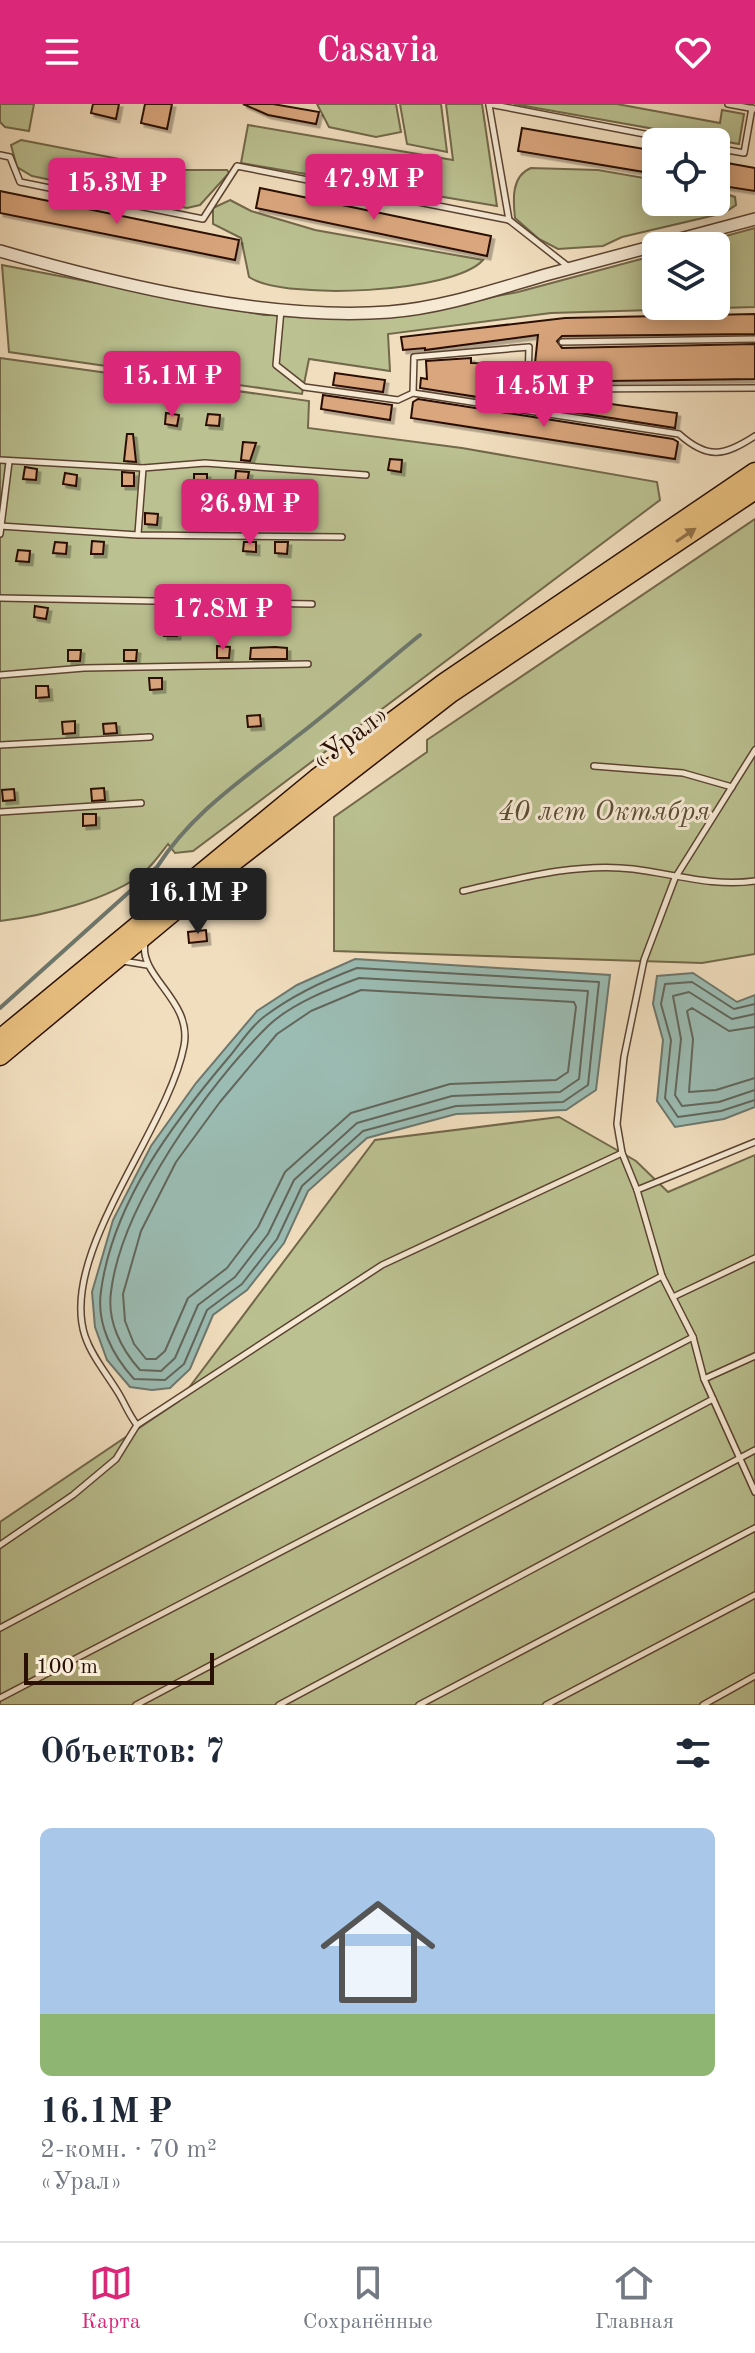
<!DOCTYPE html>
<html lang="ru">
<head>
<meta charset="utf-8">
<style>
	:root { --surface:#fff; --page:#f2f2f3; --text:#1f2937; --muted:#747a83; --line:#e0e1e3; --accent:#db2777 }
	body { margin:0; font-family:"Old Standard TT",serif; background:var(--page); color:var(--text); height:100vh; display:flex; flex-direction:column; font-size:30px; white-space:nowrap }
	* { box-sizing:border-box; margin:0 }
	p { font-size:26px; color:var(--muted) }
	.icon { flex:none; width:44px; height:44px; fill:none; stroke:currentColor; stroke-width:2; stroke-linecap:round; stroke-linejoin:round }
	.map { position:relative; height:1601px; overflow:hidden }
	.side { display:flex; flex-direction:column; background:var(--surface); flex:1 }
	.side>* { flex:none }
	.buttons { position:absolute; left:642px; top:24px; display:grid; gap:16px }
	.buttons a { display:grid; place-items:center; width:88px; height:88px; border-radius:12px; background:var(--surface); box-shadow:0 4px 20px #0003; font-size:40px }
	.scale { position:absolute; left:24px; bottom:20px; width:190px; box-sizing:border-box; padding-left:8px; border:4px solid #290f04; border-top:0; font-size:22px; line-height:28px; white-space:nowrap; color:#290f04; -webkit-text-stroke:6px #f6ead5; paint-order:stroke }
	.price { position:absolute; translate:-50% -68px; padding:0 18px; border-radius:8px; background:var(--accent); color:#fff; font-size:26px; line-height:52px; filter:drop-shadow(0 2px 4px #0008) }
	.price::after { content:''; position:absolute; left:50%; top:48px; width:24px; height:18px; margin-left:-12px; background:inherit; clip-path:polygon(0 0,100% 0,50% 100%) }
	.price.selected { background:#222; color:#fff }
	ul { padding:0; list-style:none }
	li { display:grid; align-content:center; gap:16px; height:424px; padding:0 40px }
	li+li { border-top:2px solid var(--line) }
	li span { display:grid; place-items:center; height:248px; border-radius:12px; color:#555 }
	li>.icon { margin-inline-start:auto }
	span .icon { width:144px; height:144px; fill:#fffc; stroke-width:1 }
	li b { font-size:34px }
	h2 { display:flex; justify-content:space-between; align-items:center; height:96px; padding:0 40px; font-size:34px }
	header { display:flex; justify-content:space-between; align-items:center; height:104px; padding:0 40px; background:var(--accent); color:#fff; font-size:36px; font-weight:600 }
	.tabs { display:flex; justify-content:space-around; align-items:center; height:112px; border-top:2px solid var(--line); background:var(--surface); font-size:22px; color:var(--muted) }
	.tabs a { display:grid; justify-items:center; gap:4px }
	.tabs .selected { color:var(--accent) }
	.map>svg:first-child { display:block }
	.green { fill:#bbc191; stroke:#72684a; stroke-width:2 }
	.water { fill:#9bbcb3; stroke:#6d776d; stroke-width:2 }
	.lines { fill:none; stroke-linecap:round; stroke-linejoin:round }
	.shore { stroke:#62665c; stroke-width:2 }
	.stream { stroke:#6d776d; stroke-width:4 }
	.building { fill:#daa67e; stroke:#290f04; stroke-width:2; filter:url(#shadow) }
	.service-casing { stroke:#5b4332; stroke-width:8 }
	.minor-casing { stroke:#5b4332; stroke-width:14 }
	.trunk-casing { stroke:#290f04; stroke-width:21 }
	.service { stroke:#f6ead5; stroke-width:5 }
	.minor { stroke:#f6ead5; stroke-width:11 }
	.trunk { stroke:#e8bf7f; stroke-width:18 }
	.oneway { fill:#927048 }
	.labels { text-anchor:middle; stroke-width:6; stroke-linejoin:round; paint-order:stroke }
	.street-label { font-size:28px; fill:#290f04; stroke:#f6ead5 }
	.park-label { font-size:28px; font-style:italic; fill:#5c4d35; stroke:#f6ead5 }
</style>
</head>
<body>
<header><svg class="icon" aria-label="menu" viewBox="0 0 24 24"><path d="M4 6h16M4 12h16M4 18h16"/></svg>Casavia<svg class="icon" aria-label="heart" viewBox="0 0 24 24"><path d="M12 20l-8-8c-3-5 5-10 8-4 3-6 11-1 8 4z"/></svg></header>
<div class="map">
<svg width="755" height="1601" viewBox="0 0 755 1601">
	<defs>
		<filter id="shadow"><feDropShadow dx="3.5" dy="3.5" stdDeviation="0" flood-color="#0004"/></filter>
	</defs>
	<rect width="100%" height="100%" fill="#f1debe"/>
	<filter id="stains"><feTurbulence type="fractalNoise" baseFrequency=".0025" numOctaves="4"/><feColorMatrix values="0 0 0 0 .2 0 0 0 0 .09 0 0 0 0 .02 0 0 0 .5 -.17"/></filter>
	<radialGradient id="worn" r=".72"><stop offset=".6" stop-color="#630" stop-opacity="0"/><stop offset="1" stop-color="#630" stop-opacity=".3"/></radialGradient>
	<g class="green">
		<polygon points="0,0 34,0 29,27 5,23 0,18"/>
		<polygon points="317,0 396,0 401,28 376,33 329,23"/>
		<polygon points="400,0 441,0 447,48 407,40"/>
		<polygon points="446,0 482,0 497,102 241,59 248,21 453,56"/>
		<polygon points="514,0 617,0 720,19 722,6 744,10 739,40"/>
		<polygon points="21,36 176,66 227,66 229,69 200,101 187,104 32,72 17,63 11,41"/>
		<path d="M531,64L598,66L656,76V98H716V86L735,93L736,101L724,109L622,133L603,142L558,145L539,135L515,114C513,96 511,72 531,64Z"/>
		<path d="M230,96L251,107L315,126L483,156C454,189 285,197 249,173L241,134L213,120V104Z"/>
		<polygon points="755,124 755,203 551,209 388,230 390,267 309,255 302,290 9,248 2,161 264,211 386,213 518,188 656,151 656,202 716,202 716,142 689,142"/>
		<path d="M0,254L309,297L308,324L462,344L657,378L660,396L193,747L175,749L168,740C161,749 153,761 143,769C110,796 42,812 0,817Z"/>
		<polygon points="755,415 755,850 702,859 334,847 334,713 427,648 427,636"/>
		<polygon points="559,1013 636,1057 668,1088 755,1051 755,1601 0,1601 0,1418 179,1297 375,1036"/>
	</g>
	<g class="water">
		<polygon points="355,855 610,871 596,986 566,1006 456,1010 367,1034 308,1087 284,1139 247,1186 213,1211 190,1265 170,1284 152,1286 130,1283 107,1256 95,1223 92,1188 113,1116 151,1042 196,979 257,907 297,881"/>
		<polygon points="693,869 737,898 755,891 755,1003 724,1015 675,1023 657,997 663,936 653,900 657,872"/>
	</g>
	<g class="lines">
		<g class="shore">
			<path d="M357,864L599,878L588,981L563,998L456,1002L363,1027L302,1082L277,1135L242,1180L207,1206L184,1260L165,1276L134,1275C113,1252 96,1220 101,1187C113,1098 173,1019 229,953C240,940 251,922 265,912C293,891 325,876 357,864Z"/>
			<path d="M359,874L588,887L579,975L560,988L452,992L357,1019L294,1076L268,1130L235,1173L198,1201L175,1254L161,1267L140,1266C121,1245 107,1217 111,1188C121,1102 207,982 268,922C291,900 329,885 359,874Z"/>
			<polygon points="361,886 574,898 576,903 568,968 556,976 450,980 351,1009 285,1068 258,1123 227,1164 188,1194 165,1247 156,1255 146,1255 134,1240 125,1217 123,1190 141,1127 176,1058 220,998 277,930 311,907"/>
			<polyline points="755,900 734,905 692,878 665,880 661,900 671,936 665,994 678,1013 721,1007 755,996"/>
			<polyline points="755,910 732,915 689,888 673,892 681,935 675,991 682,1002 719,998 755,986"/>
			<polyline points="755,923 729,927 692,904 687,907 693,935 689,988 716,986 755,974"/>
		</g>
		<path class="stream" d="M0,904L157,763C193,707 245,674 296,633C338,601 378,565 420,531"/>
	</g>
	<g class="building">
		<polygon points="93,0 119,0 116,15 91,9"/>
		<polygon points="145,0 172,0 167,25 141,19"/>
		<polygon points="243,0 273,0 319,8 316,20 268,11"/>
		<polygon points="522,24 656,47 656,70 518,47"/>
		<polygon points="716,57 755,64 755,87 716,81"/>
		<polygon points="260,84 491,132 487,152 256,104"/>
		<polygon points="0,87 239,136 235,156 0,109"/>
		<polygon points="755,210 755,230 562,232 557,237 562,244 755,240 755,275 533,278 538,231 425,246 425,244 403,246 401,233 565,214"/>
		<polygon points="471,254 471,259 523,260 523,278 517,278 516,287 677,309 675,324 420,284 421,274 427,275 426,257"/>
		<polygon points="335,269 385,276 383,288 333,281"/>
		<polygon points="323,291 392,301 390,316 321,305"/>
		<polygon points="418,295 673,335 678,338 675,355 411,314 413,298"/>
		<polygon points="166,309 179,311 177,322 165,320"/>
		<polygon points="208,310 220,311 219,322 206,321"/>
		<polygon points="127,330 133,330 136,358 124,357"/>
		<polygon points="243,338 256,339 250,357 241,356"/>
		<polygon points="390,355 402,356 401,368 388,366"/>
		<polygon points="25,363 37,365 36,376 23,375"/>
		<polygon points="236,367 249,368 247,379 235,378"/>
		<polygon points="122,368 134,369 134,382 122,382"/>
		<polygon points="65,369 77,371 76,382 63,380"/>
		<rect x="194" y="370" width="13" height="11"/>
		<polygon points="145,409 158,410 157,421 145,420"/>
		<polygon points="92,437 104,438 103,450 91,450"/>
		<polygon points="55,438 67,439 66,450 53,449"/>
		<polygon points="244,438 256,438 256,448 243,447"/>
		<polygon points="275,438 288,438 287,450 275,449"/>
		<polygon points="18,446 30,447 29,458 16,457"/>
		<polygon points="35,502 48,504 46,515 34,513"/>
		<rect x="164" y="521" width="13" height="11"/>
		<polygon points="217,542 230,543 229,554 217,554"/>
		<polygon points="275,543 287,544 287,555 250,555 251,544"/>
		<polygon points="68,546 81,546 80,557 68,557"/>
		<polygon points="124,546 137,546 136,557 124,557"/>
		<polygon points="149,574 162,574 162,585 150,586"/>
		<polygon points="36,582 48,582 49,593 36,594"/>
		<polygon points="260,611 261,622 248,623 247,612"/>
		<polygon points="75,617 75,629 63,630 62,618"/>
		<polygon points="116,619 117,629 104,630 103,620"/>
		<polygon points="104,684 105,696 92,697 91,685"/>
		<polygon points="14,685 15,696 3,697 2,686"/>
		<polygon points="83,710 96,710 96,721 83,722"/>
		<polygon points="206,826 207,837 189,839 188,828"/>
	</g>
	<g class="lines">
		<defs>
			<g id="service">
				<polyline points="489,0 686,38"/>
				<polyline points="728,0 755,5"/>
				<polyline points="489,1 509,116 570,164"/>
				<polyline points="716,44 744,49 752,4"/>
				<polyline points="0,51 10,53 20,78 203,115 237,62 509,116"/>
				<path d="M281,206L276,261L304,283L398,296L413,289L679,330C708,356 724,352 755,332"/>
				<polyline points="562,238 755,235"/>
				<polyline points="561,285 755,284"/>
				<polyline points="413,289 414,253 529,243 528,277"/>
				<polyline points="0,356 143,364 205,359 366,371"/>
				<polyline points="0,422 138,431 342,433"/>
				<polyline points="0,430 9,358"/>
				<polyline points="138,430 143,364"/>
				<polyline points="0,494 312,500"/>
				<polyline points="0,571 84,564 308,560"/>
				<polyline points="0,641 150,633"/>
				<polyline points="755,646 675,774 644,856 624,953 617,1020 622,1049 637,1086 662,1172 693,1233 704,1275 755,1388"/>
				<polyline points="594,662 683,669 732,683"/>
				<polyline points="0,708 141,699"/>
				<path d="M463,787C517,775 577,758 633,765C674,770 713,783 755,777"/>
				<polyline points="123,857 147,861"/>
				<polyline points="637,1086 755,1038"/>
				<polyline points="673,1193 755,1154"/>
				<polyline points="704,1275 755,1252"/>
				<path d="M137,1321C129,1311 125,1300 119,1290C107,1270 92,1253 85,1232C58,1150 168,1026 184,942C193,896 138,873 145,838"/>
				<polyline points="0,1441 73,1391 116,1355 137,1321 382,1161 622,1049"/>
				<polyline points="0,1524 662,1172"/>
				<polyline points="0,1594 693,1233"/>
				<polyline points="136,1601 713,1295"/>
				<polyline points="279,1601 755,1346"/>
				<polyline points="419,1601 755,1424"/>
				<polyline points="546,1601 755,1491"/>
				<polyline points="703,1601 755,1572"/>
			</g>
			<path id="minor" d="M0,147C118,181 267,217 389,208C443,204 497,185 549,170C618,151 686,134 755,115"/>
			<g id="trunk">
				<polyline points="0,935 317,674 444,579 755,368"/>
				<polyline points="0,952 232,759 451,589 755,386"/>
			</g>
		</defs>
		<use href="#service" class="service-casing"/>
		<use href="#minor" class="minor-casing"/>
		<use href="#trunk" class="trunk-casing"/>
		<use href="#service" class="service"/>
		<use href="#minor" class="minor"/>
		<use href="#trunk" class="trunk"/>
	</g>
	<defs><path id="oneway-solid" d="M-6-.8H1V-3.2L6.5 0L1 3.2V.8H-6Z" transform="scale(2)"/></defs>
	<use class="oneway" href="#oneway-solid" transform="translate(686 431) rotate(-34)"/>
	<g class="labels">
		<g class="street-label">
			<text transform="translate(349 632) rotate(-37)" y="10">«Урал»</text>
		</g>
		<g class="park-label">
			<text x="604" y="716">40 лет Октября</text>
		</g>
	</g>
	<rect width="100%" height="100%" filter="url(#stains)"/>
	<rect width="100%" height="100%" fill="url(#worn)"/>
</svg>
<div class="buttons">
<a><svg class="icon" aria-label="locate" viewBox="0 0 24 24"><circle cx="12" cy="12" r="6"/><path d="M12 2v4M12 18v4M2 12h4M18 12h4"/></svg></a>
<a><svg class="icon" aria-label="layers" viewBox="0 0 24 24"><path d="M12 4l9 5-9 5-9-5zM3 14l9 5 9-5"/></svg></a>
</div>
<div class="scale">100 m</div>
<b class="price" style="left:374px;top:118px">47.9M ₽</b>
<b class="price" style="left:117px;top:122px">15.3M ₽</b>
<b class="price" style="left:172px;top:315px">15.1M ₽</b>
<b class="price" style="left:544px;top:325px">14.5M ₽</b>
<b class="price" style="left:250px;top:443px">26.9M ₽</b>
<b class="price" style="left:223px;top:548px">17.8M ₽</b>
<b class="price selected" style="left:198px;top:832px">16.1M ₽</b>
</div>
<section class="side">
<h2>Объектов: 7<svg class="icon" aria-label="filters" viewBox="0 0 24 24"><path d="M4 7h16M4 17h16"/><circle cx="9" cy="7" r="2"/><circle cx="15" cy="17" r="2"/></svg></h2>
<ul>
<li><span style="background:linear-gradient(#a9c7e8 75%,#8fb573 0)"><svg class="icon" aria-label="home" viewBox="0 0 24 24"><path d="M3 11l9-7 9 7M6 9v11h12V9"/></svg></span><div><b>16.1M ₽</b><p>2-комн. · 70 m²</p><p>«Урал»</p></div></li>
</ul>
</section>
<nav class="tabs">
<a class="selected"><svg class="icon" aria-label="map" viewBox="0 0 24 24"><path d="M3 6l6-2 6 2 6-2v14l-6 2-6-2-6 2zM9 4v14M15 6v14"/></svg>Карта</a>
<a><svg class="icon" aria-label="saved" viewBox="0 0 24 24"><path d="M7 4h10v16l-5-4-5 4z"/></svg>Сохранённые</a>
<a><svg class="icon" aria-label="home" viewBox="0 0 24 24"><path d="M3 11l9-7 9 7M6 9v11h12V9"/></svg>Главная</a>
</nav>
</body>
</html>
